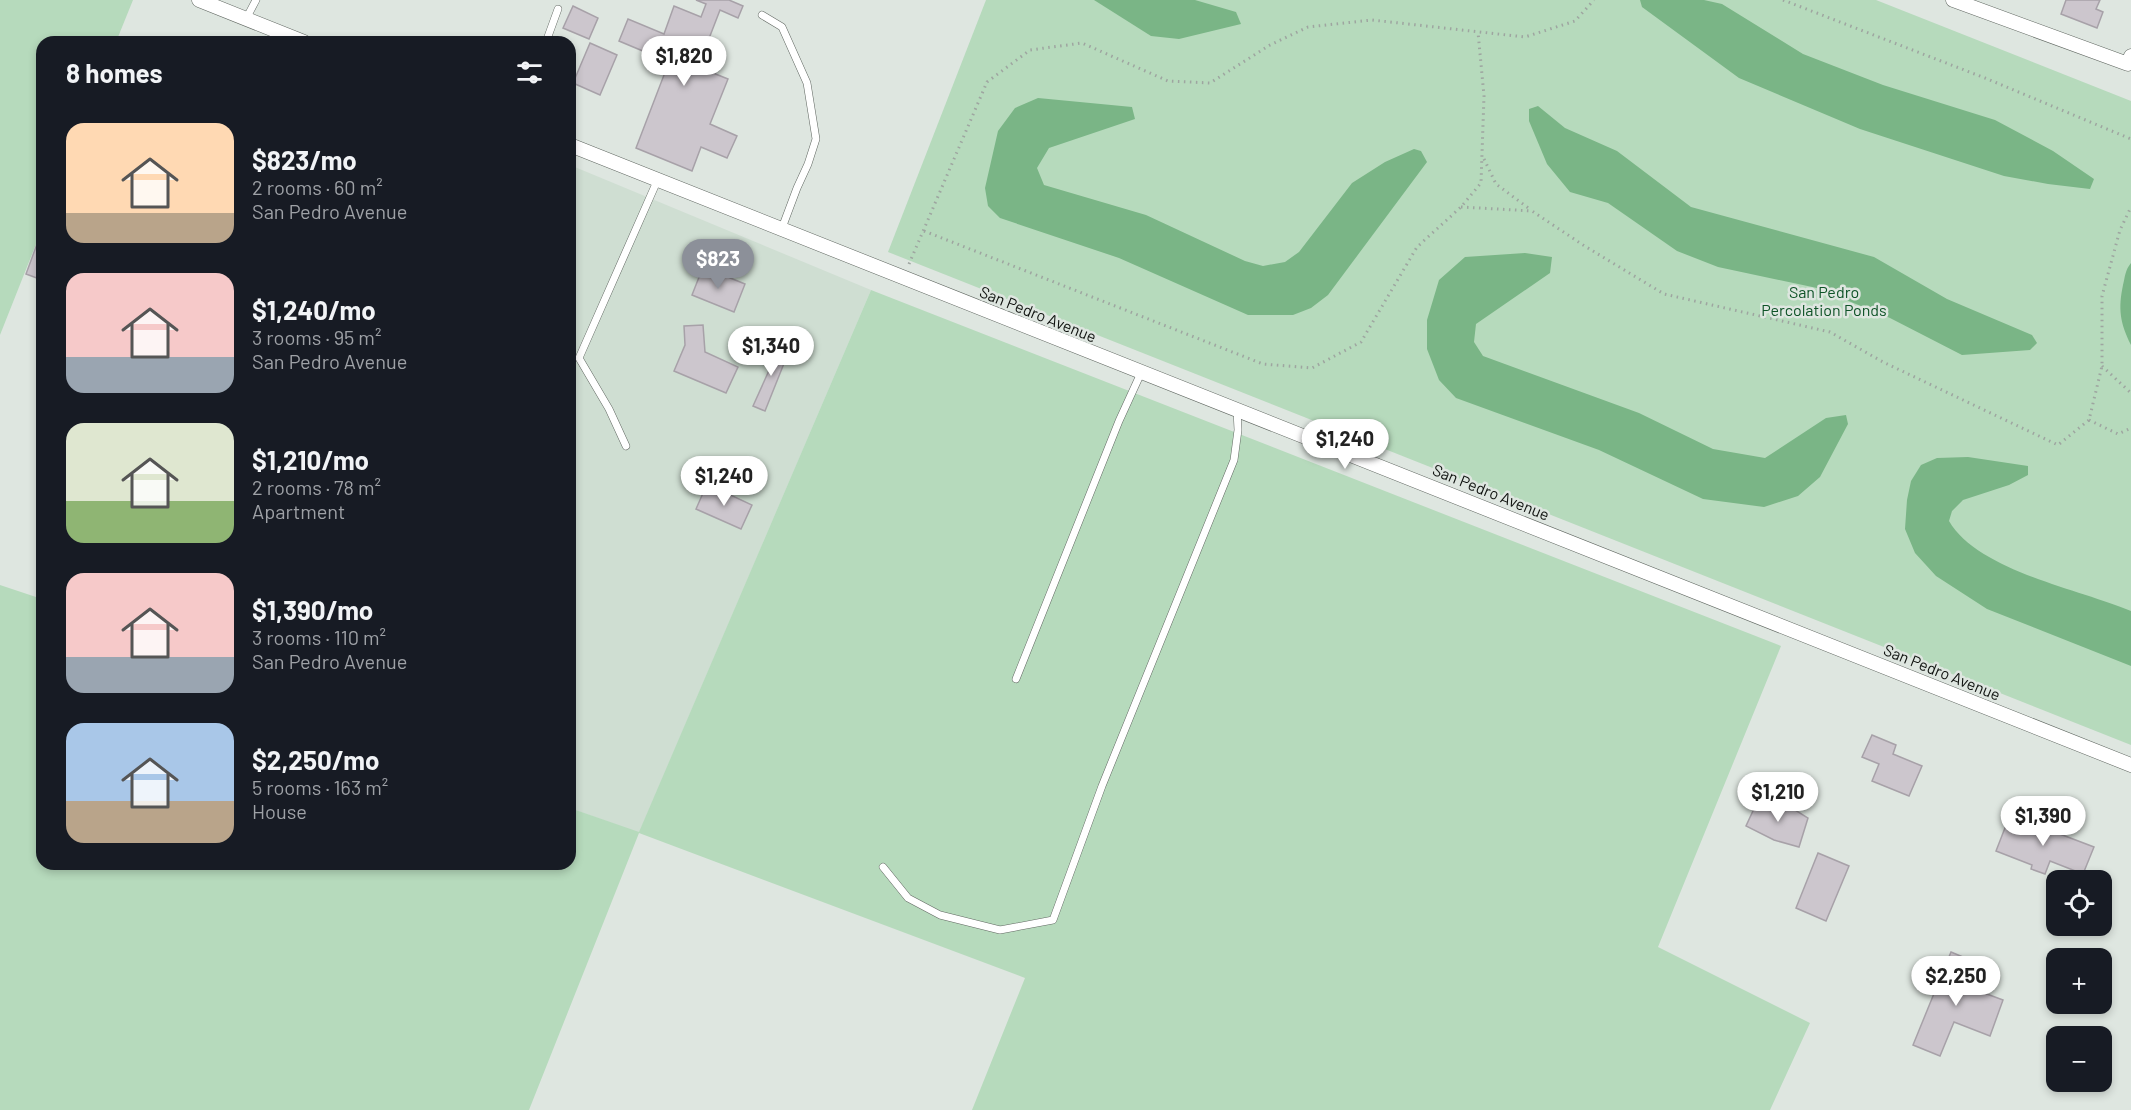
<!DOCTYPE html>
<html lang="en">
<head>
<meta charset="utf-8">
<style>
	:root { --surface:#171b24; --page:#242831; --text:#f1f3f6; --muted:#9ea1a6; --accent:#8c9099 }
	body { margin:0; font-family:Barlow,sans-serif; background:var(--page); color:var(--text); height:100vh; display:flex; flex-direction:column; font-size:22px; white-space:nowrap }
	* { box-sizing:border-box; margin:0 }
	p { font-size:20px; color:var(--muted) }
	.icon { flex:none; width:33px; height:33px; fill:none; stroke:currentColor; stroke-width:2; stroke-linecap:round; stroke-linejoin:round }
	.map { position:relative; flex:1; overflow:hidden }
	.panel { position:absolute; left:36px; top:36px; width:540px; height:834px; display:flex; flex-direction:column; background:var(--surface); border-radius:18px; box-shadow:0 3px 9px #0003 }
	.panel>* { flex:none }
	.fabs { position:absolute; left:2046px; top:870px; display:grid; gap:12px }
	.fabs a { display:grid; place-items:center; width:66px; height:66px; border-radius:12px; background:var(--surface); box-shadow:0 3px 9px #0003; font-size:30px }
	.price { position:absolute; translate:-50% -51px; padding:0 14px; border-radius:21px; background:#fff; color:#222; font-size:20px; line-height:39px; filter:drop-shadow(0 2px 3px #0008) }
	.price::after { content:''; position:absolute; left:50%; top:36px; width:18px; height:14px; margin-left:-9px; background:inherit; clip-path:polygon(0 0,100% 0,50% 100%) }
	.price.selected { background:var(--accent); color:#fff }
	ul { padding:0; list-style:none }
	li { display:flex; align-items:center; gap:18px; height:150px; padding:0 30px }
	li span { display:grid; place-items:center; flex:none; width:168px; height:120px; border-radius:18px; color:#555 }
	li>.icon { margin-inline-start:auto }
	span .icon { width:72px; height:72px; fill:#fffc; stroke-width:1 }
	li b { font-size:26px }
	h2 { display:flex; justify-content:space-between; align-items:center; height:72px; padding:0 30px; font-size:26px }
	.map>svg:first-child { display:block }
	.built { fill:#cfded2 }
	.green { fill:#b6dabc }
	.water { fill:#7ab586 }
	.building { fill:#ccc6cd; stroke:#a7a1a8; stroke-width:1.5 }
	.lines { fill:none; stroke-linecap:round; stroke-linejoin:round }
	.service-casing { stroke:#616862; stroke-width:8 }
	.minor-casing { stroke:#616862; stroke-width:15 }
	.path { stroke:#9ea5a0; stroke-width:3; stroke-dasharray:1.5 4.5; stroke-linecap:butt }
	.service { stroke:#fff; stroke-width:7 }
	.minor { stroke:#fff; stroke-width:14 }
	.labels { text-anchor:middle; stroke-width:5; stroke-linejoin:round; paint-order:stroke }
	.park-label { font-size:16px; fill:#0e5327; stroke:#dee6e0 }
	.street-label { font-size:16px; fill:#0e110e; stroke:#dee6e0 }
</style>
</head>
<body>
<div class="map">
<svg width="2131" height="1110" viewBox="0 0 2131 1110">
	<rect width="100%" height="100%" fill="#dee6e0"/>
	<polygon class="built" points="570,165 871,290 639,833 570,808"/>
	<g class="green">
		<polygon points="0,0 133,0 116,42 42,42 42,229 0,335"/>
		<polygon points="986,0 1876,0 2131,101 2131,745 888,252"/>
		<polygon points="871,290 1781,646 1658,947 1810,1023 1770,1110 972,1110 1025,978 639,833 529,1110 0,1110 0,585 42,599 42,864 570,864 570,808 639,832"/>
	</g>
	<g class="water">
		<polygon points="1094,0 1195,0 1236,12 1241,24 1179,39 1151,36"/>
		<polygon points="1640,0 1704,0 1722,4 1803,54 1883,85 1995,120 2053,151 2094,179 2090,189 2048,184 2004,176 1860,129 1739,78 1642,7"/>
		<polygon points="1038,98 1132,107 1135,119 1049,148 1037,168 1044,185 1146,215 1245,261 1263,266 1285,262 1299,252 1352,183 1385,162 1414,149 1421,151 1427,162 1328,295 1311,308 1293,315 1248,315 1119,258 1000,218 988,206 985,188 998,131 1015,108"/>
		<polygon points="1538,106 1565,128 1617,151 1691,207 1874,257 1947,299 2032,335 2037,343 2030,350 1962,355 1890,318 1817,288 1718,267 1677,251 1608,203 1570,192 1547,164 1529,121 1529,109"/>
		<polygon points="1525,253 1552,257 1550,273 1476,324 1474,342 1483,356 1639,413 1713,449 1765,458 1826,418 1846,415 1848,424 1820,477 1798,496 1764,507 1703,499 1599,450 1456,398 1439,380 1427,349 1427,320 1439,280 1465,257"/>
		<path d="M2131,263V345C2120,323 2118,309 2123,285C2125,277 2125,270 2131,263Z"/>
		<path d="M1968,457L2028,466V475L2009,485L1963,500L1952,511L1949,521C1978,571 2079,589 2131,611V666L1987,609L1936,576L1915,553L1905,529L1907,500L1911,481L1921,465L1937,458Z"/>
	</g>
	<g class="building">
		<polygon points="696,0 729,0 743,6 738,18 720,10 698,67 728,79 710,124 737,136 727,158 701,147 692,171 636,148 669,62 619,41 628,19 664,34 674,6 701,17 706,4"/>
		<polygon points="2066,0 2100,0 2096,9 2103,12 2097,28 2061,14"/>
		<polygon points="573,6 598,18 589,39 563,28"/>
		<polygon points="590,43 617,55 600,95 573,83"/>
		<polygon points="40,236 42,236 42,280 26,274"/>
		<polygon points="703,267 745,284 734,312 692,295"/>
		<polygon points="703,325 705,352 738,367 726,393 674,371 685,345 684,326"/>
		<polygon points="771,347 779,350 780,347 789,351 765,411 753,406 771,366 765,364"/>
		<polygon points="707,484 752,505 741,529 696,509"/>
		<polygon points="1872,735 1896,745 1893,754 1922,766 1909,796 1872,781 1879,764 1862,757"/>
		<polygon points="1759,798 1791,810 1792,808 1808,818 1799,847 1774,840 1746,826"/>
		<polygon points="2010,815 2094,847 2083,874 2050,861 2045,874 2031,869 2032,865 1996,851"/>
		<polygon points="1818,853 1849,866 1826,921 1796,908"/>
		<polygon points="1951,952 1977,963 1968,987 2003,1000 1990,1036 1954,1022 1940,1056 1913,1045"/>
	</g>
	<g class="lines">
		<defs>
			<g id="service">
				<polyline points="762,15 782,27 807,83 816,139 808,164 797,188 782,228"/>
				<polyline points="246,19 256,0"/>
				<polyline points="546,42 558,9"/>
				<polyline points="626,446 609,409 579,358 658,179"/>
				<polyline points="1016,679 1119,421 1141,373"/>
				<polyline points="883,867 908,898 940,915 1000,930 1053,920 1102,786 1234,460 1238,430 1237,410"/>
			</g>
			<g id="minor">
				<polyline points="199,0 304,42"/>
				<polyline points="1953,0 2128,64 2131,56"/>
				<polyline points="570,145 2131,765"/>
			</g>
		</defs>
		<use href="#service" class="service-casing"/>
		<use href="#minor" class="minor-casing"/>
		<g class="path">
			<polyline points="1783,0 1985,78 2131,139"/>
			<polyline points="1484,159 1496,184 1531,210"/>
			<polyline points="1461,207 1532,211 1583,245 1664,294 1830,332 1883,362 2058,445 2089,420 2102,366 2102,296 2120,230 2131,207"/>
			<polyline points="924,231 1263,364 1312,368 1361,342 1417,247 1461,207 1481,183 1484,96 1478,32"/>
			<polyline points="909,264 987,82 1030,50 1082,43 1168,81 1210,83 1270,45 1308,27 1372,20 1525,37 1575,21 1594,0"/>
			<polyline points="2102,366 2131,393"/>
			<polyline points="2089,420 2118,434 2131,428"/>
		</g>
		<use href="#service" class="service"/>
		<use href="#minor" class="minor"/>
	</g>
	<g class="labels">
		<g class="park-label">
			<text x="1824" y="298">San Pedro<tspan x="1824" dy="18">Percolation Ponds</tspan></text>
		</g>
		<g class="street-label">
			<text transform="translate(1038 314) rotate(22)" y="6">San Pedro Avenue</text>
			<text transform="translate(1491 492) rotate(22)" y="6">San Pedro Avenue</text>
			<text transform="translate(1942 672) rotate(22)" y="6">San Pedro Avenue</text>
		</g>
	</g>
</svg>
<div class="fabs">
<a><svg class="icon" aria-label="locate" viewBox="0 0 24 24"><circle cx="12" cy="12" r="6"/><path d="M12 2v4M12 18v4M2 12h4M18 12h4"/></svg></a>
<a>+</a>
<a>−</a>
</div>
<b class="price" style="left:684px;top:87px">$1,820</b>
<b class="price selected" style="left:718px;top:290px">$823</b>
<b class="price" style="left:771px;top:377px">$1,340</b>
<b class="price" style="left:1345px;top:470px">$1,240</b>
<b class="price" style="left:724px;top:507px">$1,240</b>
<b class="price" style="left:1778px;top:823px">$1,210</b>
<b class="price" style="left:2043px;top:847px">$1,390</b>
<b class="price" style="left:1956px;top:1007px">$2,250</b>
<section class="panel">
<h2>8 homes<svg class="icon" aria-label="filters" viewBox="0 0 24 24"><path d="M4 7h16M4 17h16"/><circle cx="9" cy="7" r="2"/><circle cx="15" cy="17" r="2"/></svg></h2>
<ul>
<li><span style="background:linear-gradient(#ffd9b3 75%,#b9a48a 0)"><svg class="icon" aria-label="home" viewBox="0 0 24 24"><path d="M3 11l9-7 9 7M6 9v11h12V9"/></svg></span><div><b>$823/mo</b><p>2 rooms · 60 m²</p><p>San Pedro Avenue</p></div></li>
<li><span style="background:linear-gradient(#f6c9c9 70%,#9aa5b1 0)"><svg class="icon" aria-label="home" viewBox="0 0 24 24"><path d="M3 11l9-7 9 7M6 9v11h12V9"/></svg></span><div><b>$1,240/mo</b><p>3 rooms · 95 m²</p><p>San Pedro Avenue</p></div></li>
<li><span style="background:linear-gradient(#dfe7d0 65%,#8fb573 0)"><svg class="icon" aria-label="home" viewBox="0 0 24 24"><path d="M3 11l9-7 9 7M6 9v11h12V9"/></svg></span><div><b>$1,210/mo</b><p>2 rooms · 78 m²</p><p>Apartment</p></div></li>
<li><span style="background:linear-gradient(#f6c9c9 70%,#9aa5b1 0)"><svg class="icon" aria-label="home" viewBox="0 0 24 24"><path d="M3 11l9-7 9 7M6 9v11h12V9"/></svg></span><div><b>$1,390/mo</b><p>3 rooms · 110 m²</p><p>San Pedro Avenue</p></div></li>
<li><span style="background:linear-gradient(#a9c7e8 65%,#b9a48a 0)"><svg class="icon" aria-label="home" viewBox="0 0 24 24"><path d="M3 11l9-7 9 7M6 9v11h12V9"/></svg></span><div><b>$2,250/mo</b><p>5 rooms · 163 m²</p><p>House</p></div></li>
</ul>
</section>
</div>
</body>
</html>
